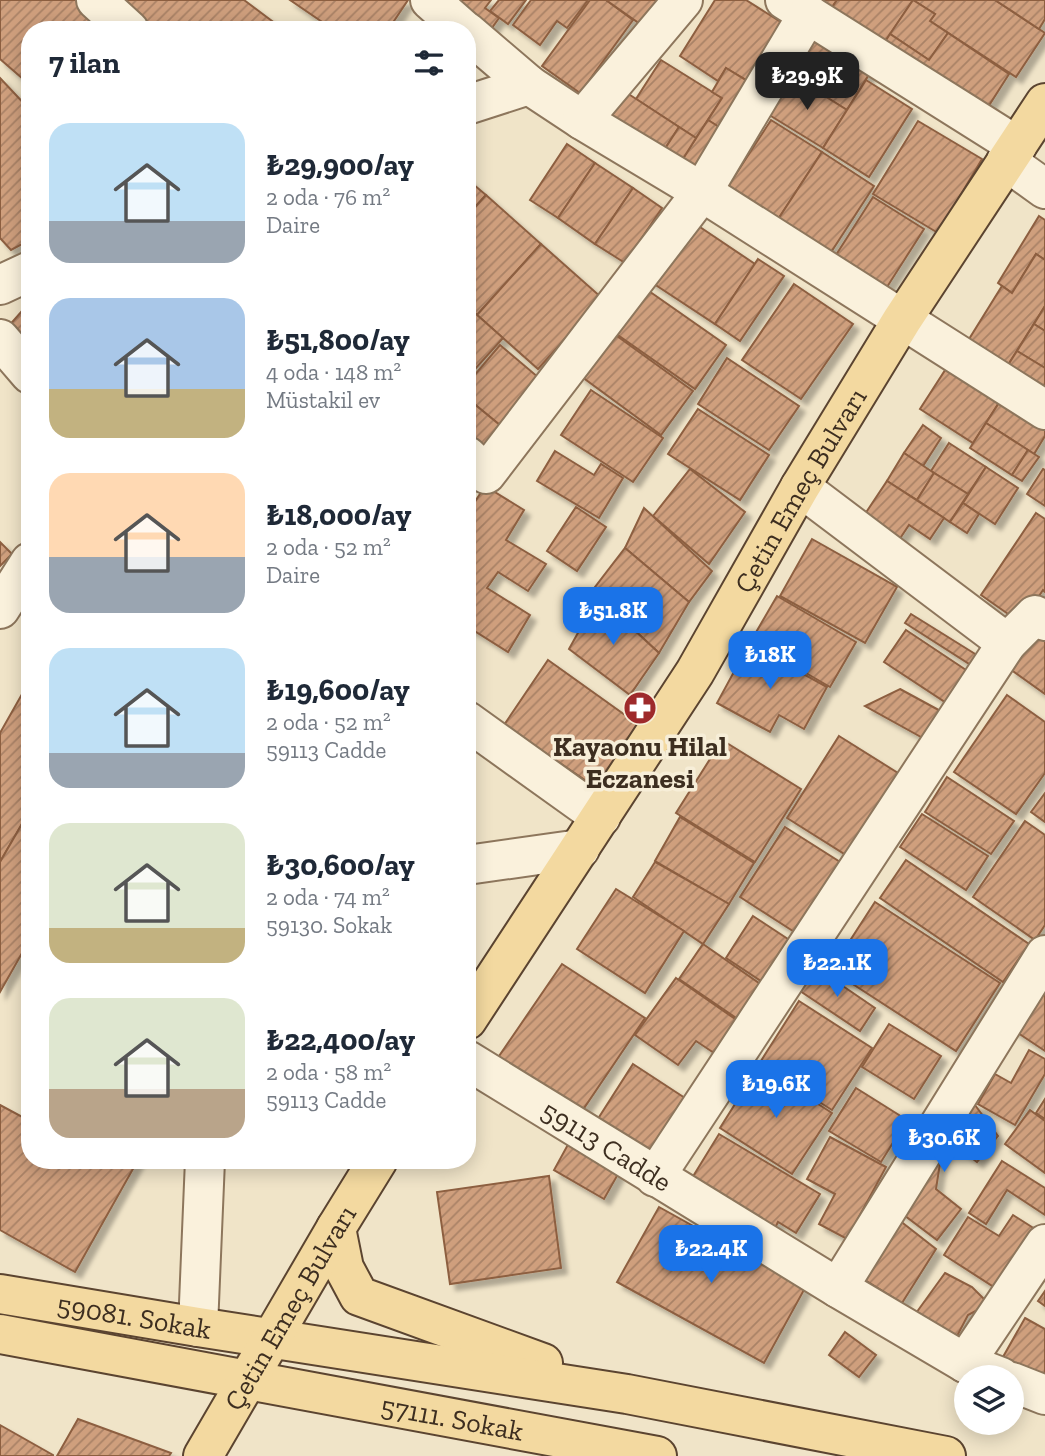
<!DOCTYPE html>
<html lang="tr">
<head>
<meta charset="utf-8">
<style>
	:root { --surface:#fff; --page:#f6f6f7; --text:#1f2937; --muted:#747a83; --accent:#1a73e8 }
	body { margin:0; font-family:"Zilla Slab",serif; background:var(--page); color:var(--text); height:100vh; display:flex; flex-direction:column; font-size:26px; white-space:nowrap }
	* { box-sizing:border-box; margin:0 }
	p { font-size:23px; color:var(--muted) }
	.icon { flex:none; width:38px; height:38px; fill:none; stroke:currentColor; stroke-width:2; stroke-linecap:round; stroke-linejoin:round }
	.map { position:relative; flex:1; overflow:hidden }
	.panel { position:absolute; left:21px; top:21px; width:455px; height:1148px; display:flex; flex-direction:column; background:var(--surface); border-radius:28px; box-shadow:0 4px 18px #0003 }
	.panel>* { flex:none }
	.buttons { position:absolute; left:954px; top:1365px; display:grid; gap:14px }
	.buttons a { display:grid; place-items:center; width:70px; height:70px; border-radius:50%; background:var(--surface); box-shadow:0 4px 18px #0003; font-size:35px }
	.price { position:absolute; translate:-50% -60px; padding:0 16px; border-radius:14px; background:var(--accent); color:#fff; font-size:23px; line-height:46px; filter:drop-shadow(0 2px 4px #0008) }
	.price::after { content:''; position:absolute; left:50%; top:42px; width:21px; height:16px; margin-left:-10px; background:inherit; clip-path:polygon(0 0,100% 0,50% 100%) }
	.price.current { background:#222; color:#fff }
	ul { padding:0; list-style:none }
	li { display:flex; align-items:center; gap:21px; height:175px; padding:0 28px }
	li span { display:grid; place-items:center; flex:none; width:196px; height:140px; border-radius:21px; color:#555 }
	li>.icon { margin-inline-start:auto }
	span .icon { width:84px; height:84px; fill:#fffc; stroke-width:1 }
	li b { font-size:30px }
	h2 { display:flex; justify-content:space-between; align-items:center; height:84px; padding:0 28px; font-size:30px }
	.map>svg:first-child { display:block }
	.building { fill:url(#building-hatch); stroke:#8d5f41; stroke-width:2; filter:url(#shadow) }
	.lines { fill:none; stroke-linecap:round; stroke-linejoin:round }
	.minor-casing { stroke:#8d765c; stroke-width:42 }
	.major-casing { stroke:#5b4430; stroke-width:42 }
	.minor { stroke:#faf1dc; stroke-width:38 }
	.major { stroke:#f3d9a0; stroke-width:38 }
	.labels { text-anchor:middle; stroke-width:7; stroke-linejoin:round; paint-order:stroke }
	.street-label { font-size:28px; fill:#3d2e20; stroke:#f7eed8 }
	.poi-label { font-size:28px; font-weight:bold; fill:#3d2e20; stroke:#f7eed8 }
</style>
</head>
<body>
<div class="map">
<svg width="1045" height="1456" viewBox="0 0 1045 1456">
	<defs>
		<pattern id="building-hatch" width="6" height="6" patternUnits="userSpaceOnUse" patternTransform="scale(1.75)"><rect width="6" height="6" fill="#cf9f7d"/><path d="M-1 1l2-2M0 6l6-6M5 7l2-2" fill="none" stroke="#a98266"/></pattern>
		<filter id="shadow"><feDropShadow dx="6" dy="6" stdDeviation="2" flood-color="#0004"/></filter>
	</defs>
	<rect width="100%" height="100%" fill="#f0e4c8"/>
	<g class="building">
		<polygon points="0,0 84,0 118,30 30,30 30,85 0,59"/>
		<polygon points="108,0 244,0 284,30 143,30"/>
		<polygon points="290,0 408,0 388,30 334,30"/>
		<polygon points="444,0 491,0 485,8 499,18 489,32"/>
		<polygon points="499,0 526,0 508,24 490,11"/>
		<polygon points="531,0 588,0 567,28 557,21 540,45 513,25"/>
		<polygon points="590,0 606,0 633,20 580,93 542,66"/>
		<polygon points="606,0 662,0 643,26"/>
		<polygon points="715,0 746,0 784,24 748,81 726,68 718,81 680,56"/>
		<polygon points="802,0 837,0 826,16"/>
		<polygon points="837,0 913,0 879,51 826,16"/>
		<polygon points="913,0 995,0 1045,33 1016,77 930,21 935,14"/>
		<polygon points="913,0 935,14 930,21 948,33 929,60 890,34"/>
		<polygon points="995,0 1045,0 1045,19 1039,29"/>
		<polygon points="818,33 873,68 847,110 791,75"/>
		<polygon points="948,33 1009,74 981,118 879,51 890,34 929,60"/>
		<polygon points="661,60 722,98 696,138 636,99"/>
		<polygon points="726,68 752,84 723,130 708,120 722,98 712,92"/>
		<polygon points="791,75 847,110 823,148 766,113"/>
		<polygon points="0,78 30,110 30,240 11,250 0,238"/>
		<polygon points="866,80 912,109 869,177 823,148"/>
		<polygon points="627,93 679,127 661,155 608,121"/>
		<polygon points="708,120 727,132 702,171 683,158"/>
		<polygon points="771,120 822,152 773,227 723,194"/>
		<polygon points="918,121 982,159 938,233 873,194"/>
		<polygon points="679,127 696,138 676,170 659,158"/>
		<polygon points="567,144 595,163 558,218 530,200"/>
		<polygon points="822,152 874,186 826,260 773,227"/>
		<polygon points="595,163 633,188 595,244 558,218"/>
		<polygon points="467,179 486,195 467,216"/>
		<polygon points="633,188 662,208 625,263 595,244"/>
		<polygon points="486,195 541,244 477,315 467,306 467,216"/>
		<polygon points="873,197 924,229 887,287 836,255"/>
		<polygon points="1039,216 1045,220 1045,260 1036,254 1012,293 998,283"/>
		<polygon points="688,219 755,264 715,324 648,280"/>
		<polygon points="541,244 602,298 538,369 477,315"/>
		<polygon points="1036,254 1045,260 1045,306 1001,376 961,352 1002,286 1012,293"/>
		<polygon points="758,259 784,276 740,341 715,324"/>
		<polygon points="794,284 853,324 801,399 742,360"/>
		<polygon points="646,289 726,345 695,389 615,333"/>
		<polygon points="30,302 30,348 7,328"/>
		<polygon points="467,306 503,338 467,378"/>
		<polygon points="1045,306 1045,331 1034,324"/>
		<polygon points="1034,324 1045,331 1045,368 1017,351"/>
		<polygon points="610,331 693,391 661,435 578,374"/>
		<polygon points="500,345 545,383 506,430 467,398 467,384"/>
		<polygon points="1017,351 1045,368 1045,403 1001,376"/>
		<polygon points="727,358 799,406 769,450 698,404"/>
		<polygon points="951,361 1004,395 973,443 920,409"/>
		<polygon points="591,390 663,438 633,482 561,435"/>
		<polygon points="1004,395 1045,421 1045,436 1034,454 986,423"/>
		<polygon points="467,398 512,435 489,463 467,445"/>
		<polygon points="698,409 769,455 740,500 668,454"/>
		<polygon points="986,423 1028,450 1012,475 970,448"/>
		<polygon points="923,425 941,438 923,466 904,453"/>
		<polygon points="949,443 986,467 968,494 931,471"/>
		<polygon points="1028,450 1039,457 1022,481 1012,475"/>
		<polygon points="555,451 594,475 601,464 623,478 599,518 537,481"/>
		<polygon points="904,453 934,473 917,500 887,481"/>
		<polygon points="986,467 1018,488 995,524 963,503"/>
		<polygon points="690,469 745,512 709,564 653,516"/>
		<polygon points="1043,469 1045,470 1045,506 1027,494"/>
		<polygon points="934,473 968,494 950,522 917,500"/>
		<polygon points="887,481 944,518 930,539 909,525 893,549 857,526"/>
		<polygon points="485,486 524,510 506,540 546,564 528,591 498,572 487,588 530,615 508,652 468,627 467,629 467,514"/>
		<polygon points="963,503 979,514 967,533 950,522"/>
		<polygon points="576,507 606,527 577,571 547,551"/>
		<polygon points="644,508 712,571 689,602 625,548"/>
		<polygon points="1036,513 1045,519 1045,592 1043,590 1021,623 981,595"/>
		<polygon points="812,539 897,587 865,643 780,596"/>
		<polygon points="0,542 12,554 0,566"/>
		<polygon points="625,548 689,602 659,653 592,591"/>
		<polygon points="592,591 659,653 630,695 569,649 594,604"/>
		<polygon points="777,596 856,642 830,687 751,641"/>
		<polygon points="911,614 980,657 974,667 905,623"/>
		<polygon points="906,630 969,672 948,704 884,662"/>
		<polygon points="1036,634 1045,640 1045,694 1010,669"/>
		<polygon points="749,644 827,687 804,729 779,715 770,732 717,703"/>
		<polygon points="548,660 646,730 604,793 504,725"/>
		<polygon points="30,680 30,810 0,862 0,733"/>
		<polygon points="900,689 946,714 930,742 865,706"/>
		<polygon points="1007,695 1045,722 1045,773 1016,814 954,772"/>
		<polygon points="839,736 906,778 854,860 787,818"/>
		<polygon points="722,740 801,789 755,862 676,813"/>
		<polygon points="947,777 1014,821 991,854 925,812"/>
		<polygon points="1045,793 1045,822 1031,812"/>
		<polygon points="30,810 30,939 0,992 0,862"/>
		<polygon points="922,814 988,856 966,890 900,847"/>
		<polygon points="680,817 754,863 729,904 655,861"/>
		<polygon points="1025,821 1045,835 1045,925 1035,940 973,897"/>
		<polygon points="785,827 848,867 799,935 740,897"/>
		<polygon points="906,860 1029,944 1003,982 880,898"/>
		<polygon points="655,862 729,904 703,944 633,897"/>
		<polygon points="616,889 684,931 645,993 577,949"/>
		<polygon points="875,902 1000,983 956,1051 831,970"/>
		<polygon points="753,916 794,943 767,985 726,958"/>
		<polygon points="703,944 769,990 745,1024 679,979"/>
		<polygon points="562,964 645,1018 578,1117 495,1062"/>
		<polygon points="815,967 875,1008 860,1031 800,991"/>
		<polygon points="676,978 738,1021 714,1053 696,1041 678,1065 635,1035"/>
		<polygon points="1037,987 1045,992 1045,1051 1009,1027"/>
		<polygon points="799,1001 872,1048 832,1110 759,1064"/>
		<polygon points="889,1024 941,1056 914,1099 862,1067"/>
		<polygon points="1029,1050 1045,1059 1045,1074 1015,1125 978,1104 995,1074 1011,1083"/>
		<polygon points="633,1064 688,1100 649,1161 594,1125"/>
		<polygon points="759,1066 832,1113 792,1174 720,1128"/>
		<polygon points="856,1088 907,1120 881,1162 829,1131"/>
		<polygon points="1045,1099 1045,1119 1036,1113"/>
		<polygon points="972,1101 998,1136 977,1162 953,1143 941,1157 936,1189 961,1209 937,1240 892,1206"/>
		<polygon points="0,1105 30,1121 30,1160 138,1160 75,1272 0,1230"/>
		<polygon points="1030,1110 1045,1121 1045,1173 1005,1144"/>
		<polygon points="719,1134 820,1194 796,1233 778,1222 773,1232 689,1183"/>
		<polygon points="830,1137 886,1167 847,1239 819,1224 835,1194 807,1179"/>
		<polygon points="571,1139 622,1167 604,1199 554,1170"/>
		<polygon points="1002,1161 1045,1188 1045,1215 1007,1190 986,1224 969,1213"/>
		<polygon points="549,1176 561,1268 450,1284 437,1192"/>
		<polygon points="659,1207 805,1288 764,1363 617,1282"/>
		<polygon points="890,1213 936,1249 902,1303 852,1272"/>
		<polygon points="1013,1215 1035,1229 997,1289 944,1255 968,1217 999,1236"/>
		<polygon points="945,1273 972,1287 989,1304 968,1315 955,1340 911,1320"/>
		<polygon points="1045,1291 1045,1306 1038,1301"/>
		<polygon points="1025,1318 1045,1329 1045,1381 1003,1357"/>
		<polygon points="845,1332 876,1355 859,1377 829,1355"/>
		<polygon points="78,1419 171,1453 169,1456 57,1456"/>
		<polygon points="0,1425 53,1455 53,1456 0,1456"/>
	</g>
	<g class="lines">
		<defs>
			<g id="minor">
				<polyline points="96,0 129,30"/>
				<polyline points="430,0 464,30"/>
				<polyline points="785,0 1017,146"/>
				<polyline points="467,32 529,85 582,120 702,192 1045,410"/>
				<polyline points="467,105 529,85"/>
				<polyline points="582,120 683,0"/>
				<polyline points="1006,161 1045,189"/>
				<polyline points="0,285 30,271"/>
				<polyline points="0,339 30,374"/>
				<polyline points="467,456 486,474 702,192 808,14"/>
				<polyline points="800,487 1007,643"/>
				<polyline points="0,609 30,562"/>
				<polyline points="467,721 601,817"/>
				<polyline points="467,865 580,849"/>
				<path id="s1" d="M467,1060L838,1288L965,1363L1001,1377"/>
				<polyline points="655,1177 1007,643 1035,615 1045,621"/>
				<polyline points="838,1288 1045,955"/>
				<polyline points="198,1327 205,1160"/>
				<polyline points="965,1363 1045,1244"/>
				<polyline points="1012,1382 1045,1395"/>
			</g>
			<g id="major">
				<path id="s2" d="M467,1020L695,672L800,487L902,320L1045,103"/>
				<polyline points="336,1228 344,1268 359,1296 543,1363"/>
				<path id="s3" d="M0,1294L198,1327L627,1394L946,1456"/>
				<path id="s4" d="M0,1334L657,1456"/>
				<path id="s5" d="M203,1456L336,1228L378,1160"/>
			</g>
		</defs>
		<use href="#minor" class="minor-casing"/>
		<use href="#major" class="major-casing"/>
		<use href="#minor" class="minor"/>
		<use href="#major" class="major"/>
	</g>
	<defs>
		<symbol id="pharmacy-disc" viewBox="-11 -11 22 22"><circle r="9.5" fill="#9e2a2b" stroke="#f7eed8"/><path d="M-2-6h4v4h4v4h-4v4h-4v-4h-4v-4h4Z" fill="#fff"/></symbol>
	</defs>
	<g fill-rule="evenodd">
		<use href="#pharmacy-disc" x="621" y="689" width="38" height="38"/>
	</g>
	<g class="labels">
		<g class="street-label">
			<text dy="10" stroke="none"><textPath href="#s2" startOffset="626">Çetin Emeç Bulvarı</textPath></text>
			<text dy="10" stroke="none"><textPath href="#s1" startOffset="164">59113 Cadde</textPath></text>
			<text dy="10" stroke="none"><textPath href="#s5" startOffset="172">Çetin Emeç Bulvarı</textPath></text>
			<text dy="10" stroke="none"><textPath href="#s3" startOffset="136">59081. Sokak</textPath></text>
			<text dy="10" stroke="none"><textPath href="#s4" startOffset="460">57111. Sokak</textPath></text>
		</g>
		<g class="poi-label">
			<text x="640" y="756">Kayaonu Hilal<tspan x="640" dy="32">Eczanesi</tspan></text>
		</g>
	</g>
</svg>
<div class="buttons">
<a><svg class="icon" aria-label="layers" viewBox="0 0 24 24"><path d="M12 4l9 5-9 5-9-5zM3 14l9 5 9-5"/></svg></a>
</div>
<b class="price current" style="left:807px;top:112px">₺29.9K</b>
<b class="price" style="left:613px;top:647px">₺51.8K</b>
<b class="price" style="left:770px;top:691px">₺18K</b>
<b class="price" style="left:837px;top:999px">₺22.1K</b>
<b class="price" style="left:776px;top:1120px">₺19.6K</b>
<b class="price" style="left:944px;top:1174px">₺30.6K</b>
<b class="price" style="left:711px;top:1285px">₺22.4K</b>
<section class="panel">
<h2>7 ilan<svg class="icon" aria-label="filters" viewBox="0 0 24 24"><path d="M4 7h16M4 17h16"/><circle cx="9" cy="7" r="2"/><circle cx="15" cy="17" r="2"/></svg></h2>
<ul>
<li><span style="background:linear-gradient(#bfe0f5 70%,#9aa5b1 0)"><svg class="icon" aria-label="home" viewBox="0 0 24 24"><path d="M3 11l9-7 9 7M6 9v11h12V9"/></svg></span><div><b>₺29,900/ay</b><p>2 oda · 76 m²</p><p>Daire</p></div></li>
<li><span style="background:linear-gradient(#a9c7e8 65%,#c2b280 0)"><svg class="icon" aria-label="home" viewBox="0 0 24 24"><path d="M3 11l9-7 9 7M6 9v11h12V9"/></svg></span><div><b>₺51,800/ay</b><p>4 oda · 148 m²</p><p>Müstakil ev</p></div></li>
<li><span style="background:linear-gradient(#ffd9b3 60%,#9aa5b1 0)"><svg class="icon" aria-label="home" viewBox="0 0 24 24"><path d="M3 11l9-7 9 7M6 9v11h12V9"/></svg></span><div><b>₺18,000/ay</b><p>2 oda · 52 m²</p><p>Daire</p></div></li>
<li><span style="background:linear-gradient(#bfe0f5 75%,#9aa5b1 0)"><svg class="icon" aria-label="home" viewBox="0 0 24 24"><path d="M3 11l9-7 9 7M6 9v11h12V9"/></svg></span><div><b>₺19,600/ay</b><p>2 oda · 52 m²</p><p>59113 Cadde</p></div></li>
<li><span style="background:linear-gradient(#dfe7d0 75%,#c2b280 0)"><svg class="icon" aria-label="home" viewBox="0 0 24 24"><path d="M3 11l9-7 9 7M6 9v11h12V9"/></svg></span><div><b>₺30,600/ay</b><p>2 oda · 74 m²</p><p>59130. Sokak</p></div></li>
<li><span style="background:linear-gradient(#dfe7d0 65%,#b9a48a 0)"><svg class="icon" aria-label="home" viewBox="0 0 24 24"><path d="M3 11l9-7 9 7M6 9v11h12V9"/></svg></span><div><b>₺22,400/ay</b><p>2 oda · 58 m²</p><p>59113 Cadde</p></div></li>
</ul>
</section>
</div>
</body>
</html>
